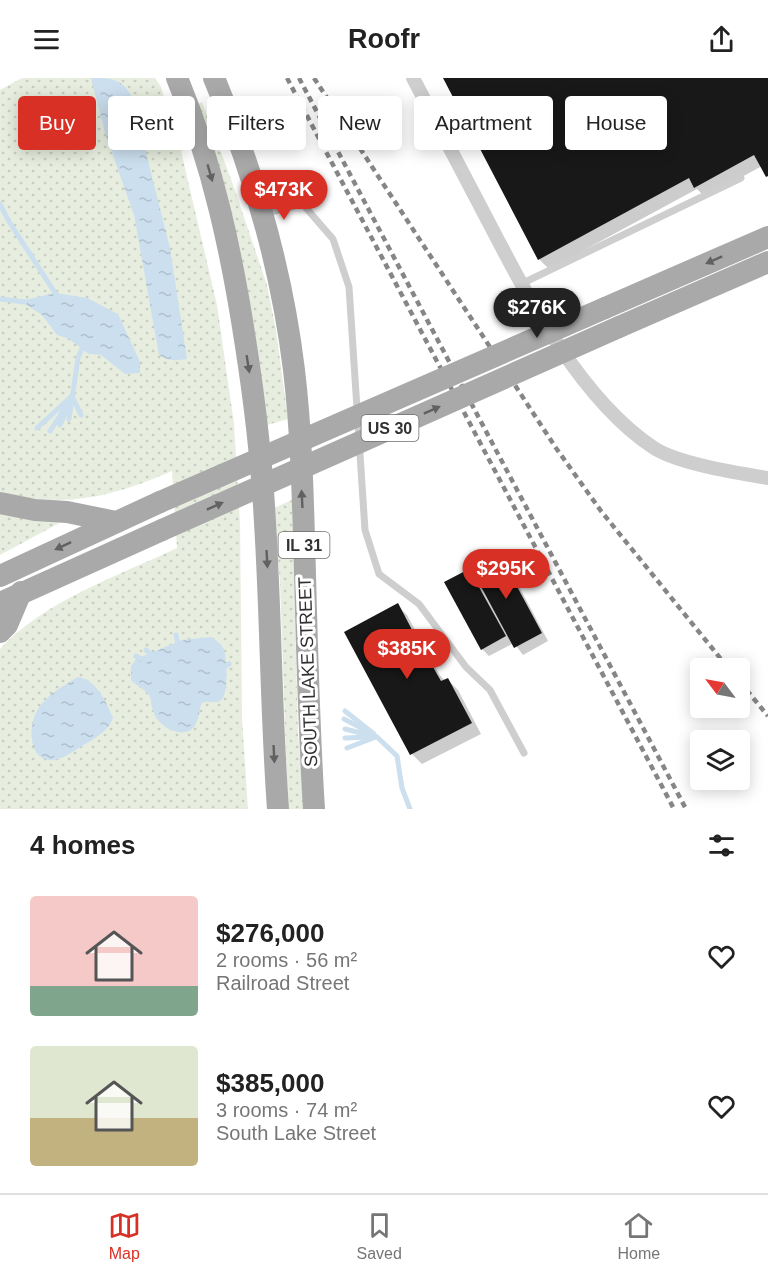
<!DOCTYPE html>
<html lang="en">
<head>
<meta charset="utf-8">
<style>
	:root { --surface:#fff; --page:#f6f6f6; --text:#222; --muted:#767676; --line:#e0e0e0; --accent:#d93025 }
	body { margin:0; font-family:Arial,sans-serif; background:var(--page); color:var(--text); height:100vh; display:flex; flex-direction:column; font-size:22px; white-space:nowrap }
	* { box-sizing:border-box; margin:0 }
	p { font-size:20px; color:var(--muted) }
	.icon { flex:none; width:33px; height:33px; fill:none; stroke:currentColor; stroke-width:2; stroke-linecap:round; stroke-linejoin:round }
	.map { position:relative; height:731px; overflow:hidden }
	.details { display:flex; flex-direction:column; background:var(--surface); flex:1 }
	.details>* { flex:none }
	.guide { position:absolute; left:18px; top:18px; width:732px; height:54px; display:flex; gap:12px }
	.needle { width:39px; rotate:302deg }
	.tools { position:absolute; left:690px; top:580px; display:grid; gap:12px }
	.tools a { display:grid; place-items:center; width:60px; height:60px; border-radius:6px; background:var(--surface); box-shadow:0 3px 15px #0003; font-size:30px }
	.price { position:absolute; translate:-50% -51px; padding:0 14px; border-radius:21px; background:var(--accent); color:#fff; font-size:20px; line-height:39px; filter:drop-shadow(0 2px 3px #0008) }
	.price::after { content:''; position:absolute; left:50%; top:36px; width:18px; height:14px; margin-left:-9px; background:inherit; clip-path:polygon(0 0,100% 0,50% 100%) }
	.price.active { background:#222; color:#fff }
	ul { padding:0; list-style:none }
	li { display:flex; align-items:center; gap:18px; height:150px; padding:0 30px }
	li span { display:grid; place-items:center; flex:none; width:168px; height:120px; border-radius:6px; color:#555 }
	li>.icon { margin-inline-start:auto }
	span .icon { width:72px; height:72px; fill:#fffc; stroke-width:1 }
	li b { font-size:26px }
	h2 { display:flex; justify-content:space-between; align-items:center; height:72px; padding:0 30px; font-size:26px }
	.pill { padding:0 21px; border-radius:6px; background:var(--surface); box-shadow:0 3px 15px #0003; font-size:21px; line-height:54px }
	.pill.active { background:var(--accent); color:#fff }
	header { display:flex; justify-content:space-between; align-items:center; height:78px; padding:0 30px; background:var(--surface); font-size:27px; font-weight:700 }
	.tab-bar { display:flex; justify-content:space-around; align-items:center; height:84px; border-top:2px solid var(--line); background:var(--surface); font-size:16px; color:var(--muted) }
	.tab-bar a { display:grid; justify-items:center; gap:3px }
	.tab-bar .active { color:var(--accent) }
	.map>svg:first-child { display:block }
	.green { fill:url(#green-dots) }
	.water { fill:url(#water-ripples) }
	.shadow { fill:#0003 }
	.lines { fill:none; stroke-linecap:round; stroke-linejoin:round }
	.stream { stroke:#cbdfee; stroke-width:5 }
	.building { fill:#181818 }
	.lane { stroke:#cecece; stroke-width:7 }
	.street { stroke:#cecece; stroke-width:14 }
	.primary { stroke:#a9a9a9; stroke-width:22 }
	.rail { stroke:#868686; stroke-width:4.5; stroke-dasharray:6 4.5; stroke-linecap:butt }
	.primary-bridge { stroke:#a9a9a9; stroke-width:22 }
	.oneway { fill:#616161 }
	.labels { text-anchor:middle; stroke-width:6; stroke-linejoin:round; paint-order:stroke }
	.shield { fill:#fff; stroke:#6f6f6f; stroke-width:1.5 }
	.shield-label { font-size:16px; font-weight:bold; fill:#313131 }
	.street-label { font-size:18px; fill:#313131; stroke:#fff }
</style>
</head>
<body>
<header><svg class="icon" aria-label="menu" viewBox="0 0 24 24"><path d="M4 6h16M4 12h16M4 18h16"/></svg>Roofr<svg class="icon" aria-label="share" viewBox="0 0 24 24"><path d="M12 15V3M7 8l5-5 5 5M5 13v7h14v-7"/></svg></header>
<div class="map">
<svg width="768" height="731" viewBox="0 0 768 731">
	<defs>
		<pattern id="green-dots" width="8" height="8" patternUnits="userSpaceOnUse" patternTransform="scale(1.5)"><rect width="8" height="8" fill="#e7eedf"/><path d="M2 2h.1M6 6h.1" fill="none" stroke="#c7cdc0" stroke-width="1.8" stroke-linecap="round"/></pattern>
		<pattern id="water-ripples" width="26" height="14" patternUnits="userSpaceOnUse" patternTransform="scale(1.5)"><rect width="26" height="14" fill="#cbdfee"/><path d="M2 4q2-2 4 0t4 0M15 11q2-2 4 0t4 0" fill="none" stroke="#afc0cd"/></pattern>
	</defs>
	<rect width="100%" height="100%" fill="#fff"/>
	<g class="green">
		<path d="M22,0H155L161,9L181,73L217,227L234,346L240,445L242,641L248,731H0V571C44,523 118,498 177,470L172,393C112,419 65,431 0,414V12Z"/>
		<polygon points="202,24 231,101 267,207 276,252 288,341 267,347 197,27"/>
		<polygon points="292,422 298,654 304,731 288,731 280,506 274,430"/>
		<polygon points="0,435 63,443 0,477"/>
	</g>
	<g class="water">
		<path d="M91,0C111,0 122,0 132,19L170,170L187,281C176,283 168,283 159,277L134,137L105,55Z"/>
		<polygon points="55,215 87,220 118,236 140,284 140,295 125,296 101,277 89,276 69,261 57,257 42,237 20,223"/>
		<path d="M211,559C216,562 222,566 224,572C227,581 229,619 220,623C215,626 208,622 202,625C199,631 200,637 197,643C190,665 159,651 154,635C151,630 152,622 149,617C145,611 136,608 131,602V588L136,581L182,562Z"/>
		<path d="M78,599C96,601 107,625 113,640C109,652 97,659 87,665C78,670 68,678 58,681C28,689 27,648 38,631C47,617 64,607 78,599Z"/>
	</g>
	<g class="shadow">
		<polygon points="444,0 768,0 768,99 762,88 705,119 697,111 549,191 539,181"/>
		<polygon points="498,477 506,484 548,563 523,577 514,565 489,578 482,571 469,493 479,502"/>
		<polygon points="397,527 407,537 439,596 445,603 448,602 458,612 481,656 422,686 412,676"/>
	</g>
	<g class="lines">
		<g class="stream">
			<polyline points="0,126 8,142 59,221"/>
			<polyline points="0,221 25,224"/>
			<polyline points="73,320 81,337"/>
			<polyline points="69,341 78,280 84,266"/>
			<polyline points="60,347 67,331"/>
			<polyline points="37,350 72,318"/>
			<polyline points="50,353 68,325"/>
			<polyline points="176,557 179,570"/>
			<polyline points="146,572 155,579"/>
			<polyline points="136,578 145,583"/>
			<polyline points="219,592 229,586"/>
			<polyline points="345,633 374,656"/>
			<polyline points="344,641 365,652"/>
			<polyline points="345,651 377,659 397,678 402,710 410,731"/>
			<polyline points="345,660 370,659"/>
			<polyline points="347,670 376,659"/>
		</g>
	</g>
	<g class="building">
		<polygon points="443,0 768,0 768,98 766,99 754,77 694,110 689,100 538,182"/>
		<polygon points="499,475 542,555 514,570 471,490"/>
		<polygon points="469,491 506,558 481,572 444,504"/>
		<polygon points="398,525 432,590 433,589 441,603 448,600 472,645 410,677 344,554"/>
	</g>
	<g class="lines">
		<g class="lane">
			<polyline points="300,123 333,161 349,209 365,452 379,496 419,526 466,589 490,612 524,675"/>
			<polyline points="521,206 741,100"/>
		</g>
		<g class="street">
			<path d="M413,0C438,47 462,94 487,141C527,218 580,321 654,370C679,386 738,395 768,400"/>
			<polyline points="261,133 300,123"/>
		</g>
		<g class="primary">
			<path d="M177,0C213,86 232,176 246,268C255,326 262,386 265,445C271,540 271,636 278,731"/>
			<path d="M214,0C253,92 282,193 294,292C302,359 303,428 305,496C307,574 309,653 314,731"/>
			<polyline points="605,230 768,159"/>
			<polyline points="619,249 768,184"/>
			<polyline points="0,425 35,432 67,434 116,444"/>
			<polyline points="0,498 160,424"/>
			<polyline points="0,525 162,452"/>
			<polyline points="0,554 7,547 21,514"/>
		</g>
		<g class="rail">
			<polyline points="287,0 674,731"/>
			<polyline points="299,0 686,731"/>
			<polyline points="314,0 556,370 601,433 729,591"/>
			<polyline points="740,604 768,638"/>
		</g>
		<g class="primary-bridge">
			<polyline points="160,424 605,230"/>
			<polyline points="162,452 619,249"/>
		</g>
	</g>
	<defs><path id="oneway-solid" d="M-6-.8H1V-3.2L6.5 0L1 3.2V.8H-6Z" transform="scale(1.5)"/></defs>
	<g class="oneway">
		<use href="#oneway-solid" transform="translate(210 95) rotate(74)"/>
		<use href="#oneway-solid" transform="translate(714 182) rotate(156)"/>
		<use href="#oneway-solid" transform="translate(248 286) rotate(81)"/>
		<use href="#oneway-solid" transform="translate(432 332) rotate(-24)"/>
		<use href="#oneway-solid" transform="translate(302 421) rotate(-93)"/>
		<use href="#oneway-solid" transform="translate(215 428) rotate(-24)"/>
		<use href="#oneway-solid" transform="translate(63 468) rotate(155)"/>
		<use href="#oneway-solid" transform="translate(267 481) rotate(87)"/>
		<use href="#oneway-solid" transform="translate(274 676) rotate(87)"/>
	</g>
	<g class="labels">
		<g class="shield">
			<rect x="361.5" y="337" width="57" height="26" rx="4.5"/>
			<rect x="278.5" y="454" width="51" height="26" rx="4.5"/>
		</g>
		<g class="shield-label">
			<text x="390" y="356">US 30</text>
			<text x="304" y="473">IL 31</text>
		</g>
		<g class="street-label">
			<text transform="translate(308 594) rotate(-92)" y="6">SOUTH LAKE STREET</text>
		</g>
	</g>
</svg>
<div class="tools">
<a><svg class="needle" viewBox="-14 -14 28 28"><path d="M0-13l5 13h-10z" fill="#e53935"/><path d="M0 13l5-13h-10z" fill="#767676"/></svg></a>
<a><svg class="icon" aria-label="layers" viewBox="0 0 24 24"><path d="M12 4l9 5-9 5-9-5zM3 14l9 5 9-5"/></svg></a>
</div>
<b class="price" style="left:284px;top:143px">$473K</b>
<b class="price active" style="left:537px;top:261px">$276K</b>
<b class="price" style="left:506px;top:522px">$295K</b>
<b class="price" style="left:407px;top:602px">$385K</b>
<div class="guide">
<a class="pill active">Buy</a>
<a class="pill">Rent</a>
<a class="pill">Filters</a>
<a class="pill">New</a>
<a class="pill">Apartment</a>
<a class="pill">House</a>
</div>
</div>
<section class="details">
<h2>4 homes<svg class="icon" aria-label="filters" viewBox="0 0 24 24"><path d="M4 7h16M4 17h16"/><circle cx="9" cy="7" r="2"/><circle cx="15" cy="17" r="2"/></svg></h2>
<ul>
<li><span style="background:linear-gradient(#f6c9c9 75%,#7fa58c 0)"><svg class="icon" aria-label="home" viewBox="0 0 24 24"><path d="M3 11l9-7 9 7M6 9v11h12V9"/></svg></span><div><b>$276,000</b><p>2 rooms · 56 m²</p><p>Railroad Street</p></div><svg class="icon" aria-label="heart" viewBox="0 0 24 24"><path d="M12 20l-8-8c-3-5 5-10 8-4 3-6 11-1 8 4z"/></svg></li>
<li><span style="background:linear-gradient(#dfe7d0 60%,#c2b280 0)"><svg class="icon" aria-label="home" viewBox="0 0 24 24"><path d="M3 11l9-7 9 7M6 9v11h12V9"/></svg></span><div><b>$385,000</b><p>3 rooms · 74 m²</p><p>South Lake Street</p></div><svg class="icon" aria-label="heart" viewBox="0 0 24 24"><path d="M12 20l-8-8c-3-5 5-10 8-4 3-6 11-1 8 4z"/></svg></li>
</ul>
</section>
<nav class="tab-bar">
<a class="active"><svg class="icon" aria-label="map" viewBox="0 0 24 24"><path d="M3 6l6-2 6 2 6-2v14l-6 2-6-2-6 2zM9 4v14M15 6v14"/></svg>Map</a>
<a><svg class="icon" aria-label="saved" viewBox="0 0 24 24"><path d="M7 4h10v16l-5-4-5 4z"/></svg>Saved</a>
<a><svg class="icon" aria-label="home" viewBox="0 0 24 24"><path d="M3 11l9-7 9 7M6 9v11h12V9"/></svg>Home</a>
</nav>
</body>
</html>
